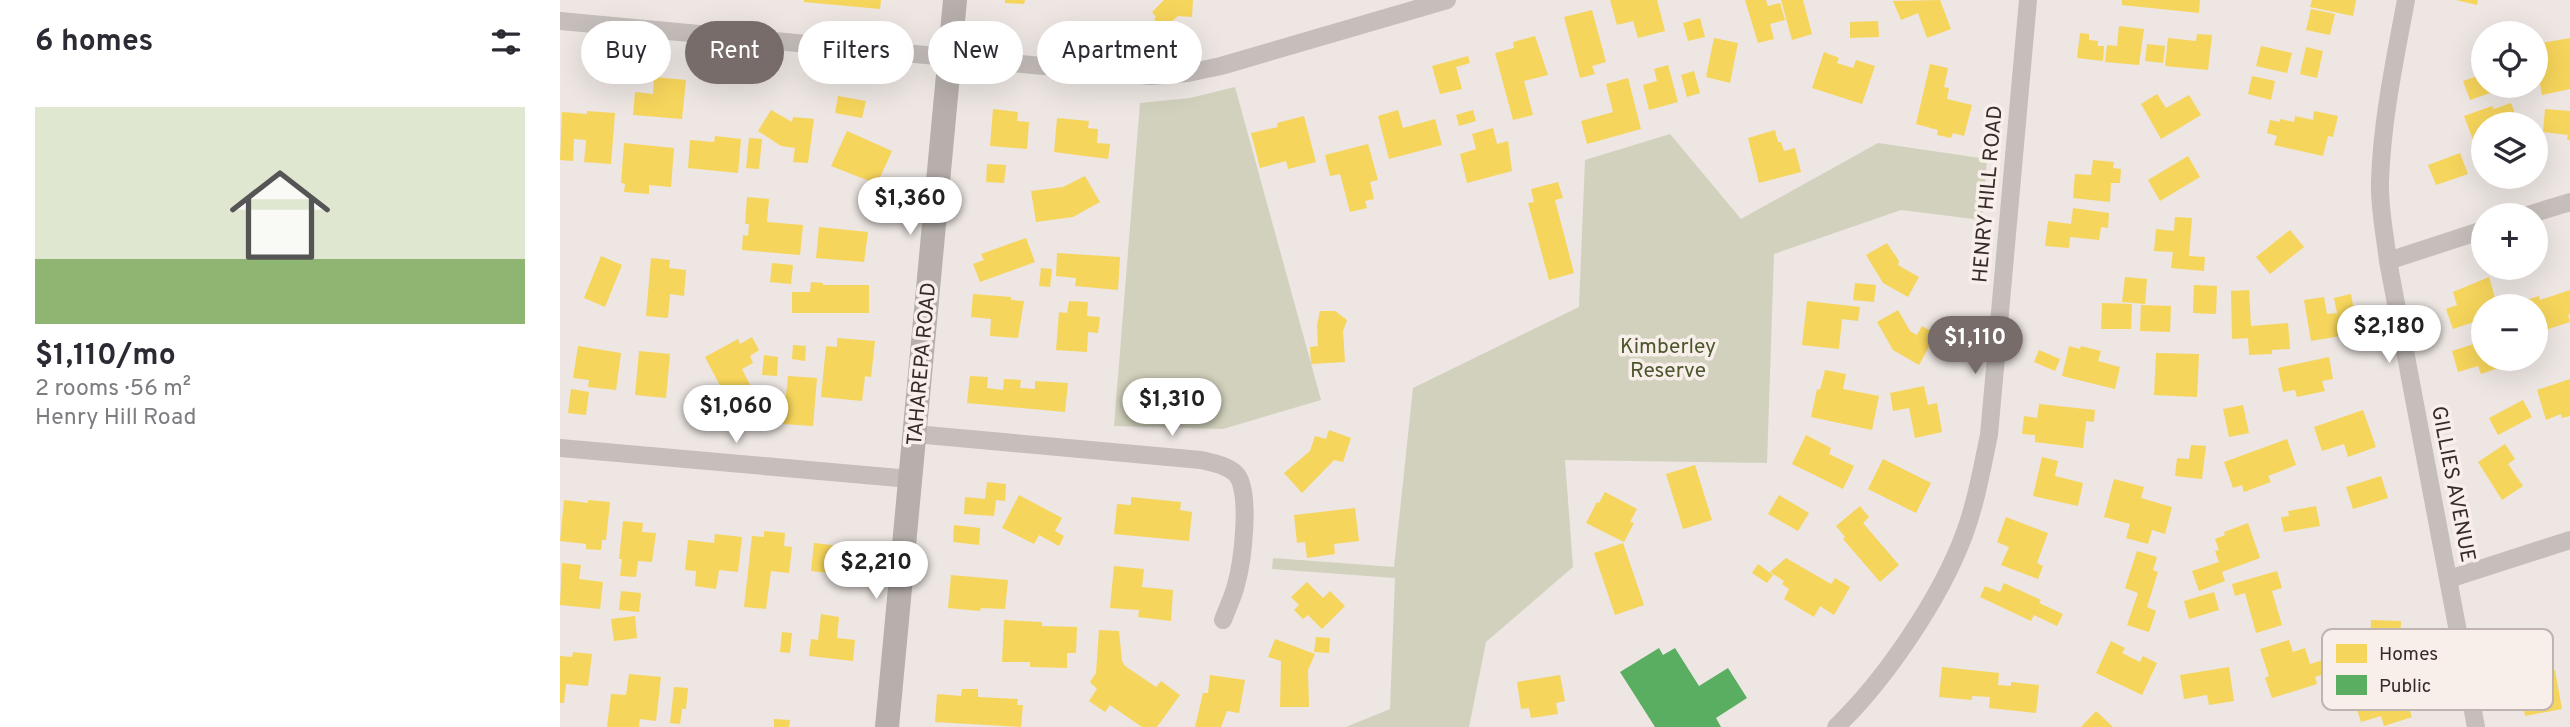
<!DOCTYPE html>
<html lang="en">
<head>
<meta charset="utf-8">
<style>
	:root { --surface:#fff; --page:#f2f2f3; --text:#2b2b33; --muted:#7c7c81; --line:#e1e1e2; --accent:#776c6a }
	body { margin:0; font-family:Overpass,sans-serif; background:var(--page); color:var(--text); height:100vh; display:flex; flex-direction:column; font-size:26px; white-space:nowrap }
	* { box-sizing:border-box; margin:0 }
	p { font-size:23px; color:var(--muted) }
	.icon { flex:none; width:38px; height:38px; fill:none; stroke:currentColor; stroke-width:2; stroke-linecap:round; stroke-linejoin:round }
	.map { position:relative; flex:1; overflow:hidden }
	.sheet { display:flex; flex-direction:column; background:var(--surface); width:560px }
	.sheet>* { flex:none }
	.banner { position:absolute; left:21px; top:21px; width:665px; height:63px; display:flex; gap:14px }
	.tools { position:absolute; left:1911px; top:21px; display:grid; gap:14px }
	.tools a { display:grid; place-items:center; width:77px; height:77px; border-radius:50%; background:var(--surface); box-shadow:0 7px 28px #0002; font-size:35px }
	.price { position:absolute; translate:-50% -60px; padding:0 16px; border-radius:24px; background:#fff; color:#222; font-size:23px; line-height:46px; filter:drop-shadow(0 2px 4px #0008) }
	.price::after { content:''; position:absolute; left:50%; top:42px; width:21px; height:16px; margin-left:-10px; background:inherit; clip-path:polygon(0 0,100% 0,50% 100%) }
	.price.selected { background:var(--accent); color:#fff }
	ul { padding:0; list-style:none }
	li { display:grid; align-content:center; gap:14px; height:371px; padding:0 35px }
	li+li { border-top:2px solid var(--line) }
	li span { display:grid; place-items:center; height:217px; border-radius:0px; color:#555 }
	li>.icon { margin-inline-start:auto }
	span .icon { width:126px; height:126px; fill:#fffc; stroke-width:1 }
	li b { font-size:30px }
	h2 { display:flex; justify-content:space-between; align-items:center; height:84px; padding:0 35px; font-size:30px }
	.tag { padding:0 24px; border-radius:32px; background:var(--surface); box-shadow:0 7px 28px #0002; font-size:24px; line-height:63px }
	.tag.selected { background:var(--accent); color:#fff }
	main { display:flex; flex:1; min-height:0 }
	.map>svg:first-child { display:block }
	.green { fill:#d2d1bd }
	.homes { fill:#f6d55c }
	.public { fill:#5aae61 }
	.lines { fill:none; stroke-linecap:round; stroke-linejoin:round }
	.street { stroke:#c6bebb; stroke-width:18 }
	.secondary { stroke:#b7afac; stroke-width:24 }
	.labels { text-anchor:middle; stroke-width:7; stroke-linejoin:round; paint-order:stroke }
	.street-label { font-size:21px; fill:#372b29; stroke:#f9efea }
	.park-label { font-size:21px; fill:#4d552d; stroke:#f9efea }
	.key { fill:#f9efea; stroke:#bfb4b0; stroke-width:2 }
	.key-label { font-size:19px; fill:#372b29 }
</style>
</head>
<body>
<main>
<section class="sheet">
<h2>6 homes<svg class="icon" aria-label="filters" viewBox="0 0 24 24"><path d="M4 7h16M4 17h16"/><circle cx="9" cy="7" r="2"/><circle cx="15" cy="17" r="2"/></svg></h2>
<ul>
<li><span style="background:linear-gradient(#dfe7d0 70%,#8fb573 0)"><svg class="icon" aria-label="home" viewBox="0 0 24 24"><path d="M3 11l9-7 9 7M6 9v11h12V9"/></svg></span><div><b>$1,110/mo</b><p>2 rooms · 56 m²</p><p>Henry Hill Road</p></div></li>
</ul>
</section>
<div class="map">
<svg width="2010" height="727" viewBox="0 0 2010 727">
	<rect width="100%" height="100%" fill="#ede6e2"/>
	<g class="green">
		<polygon points="675,87 761,400 663,429 554,426 580,103 630,98"/>
		<polygon points="1110,134 1181,219 1318,143 1427,159 1422,220 1341,210 1214,254 1207,463 1005,460 1013,567 926,642 909,727 786,727 830,709 835,578 712,569 713,558 834,567 853,388 1019,307 1025,160"/>
	</g>
	<g class="homes">
		<polygon points="244,0 321,0 320,9 244,2"/>
		<polygon points="445,0 465,0 464,4 445,3"/>
		<polygon points="604,0 633,0 632,17 618,16 604,28 594,19 596,17 592,12"/>
		<polygon points="1050,0 1097,0 1105,31 1078,38 1073,21 1057,25"/>
		<polygon points="1185,0 1206,0 1208,6 1220,3 1225,20 1210,24 1214,39 1198,43"/>
		<polygon points="1221,0 1243,0 1252,34 1232,40"/>
		<polygon points="1380,0 1391,29 1367,38 1358,13 1341,20 1333,1"/>
		<polygon points="1562,0 1640,0 1639,13 1562,5"/>
		<polygon points="1752,0 1796,0 1793,16 1750,7"/>
		<polygon points="1896,0 1918,0 1917,5"/>
		<polygon points="1751,9 1775,14 1770,35 1746,30"/>
		<polygon points="1032,10 1046,62 1032,66 1035,74 1020,78 1004,17"/>
		<polygon points="1140,18 1145,37 1128,41 1123,23"/>
		<polygon points="1318,21 1319,37 1290,38 1290,22"/>
		<polygon points="1559,26 1584,29 1579,65 1545,62 1547,45 1557,46"/>
		<polygon points="1520,33 1529,34 1529,40 1538,41 1538,46 1544,46 1543,61 1517,58"/>
		<polygon points="1637,34 1652,35 1648,70 1605,66 1608,38 1636,41"/>
		<polygon points="975,36 988,75 964,81 973,115 953,120 935,53 954,48 953,42"/>
		<polygon points="1154,38 1178,43 1170,83 1146,77"/>
		<polygon points="2010,38 2010,89 1982,95 1976,64 1976,44"/>
		<polygon points="1587,44 1605,46 1603,63 1585,61"/>
		<polygon points="1701,46 1732,53 1727,73 1696,66"/>
		<polygon points="1746,47 1763,51 1757,78 1740,74"/>
		<polygon points="1264,52 1279,58 1277,63 1293,68 1296,60 1315,66 1302,104 1252,88"/>
		<polygon points="908,56 910,63 896,67 902,89 880,94 872,66"/>
		<polygon points="1370,64 1388,68 1384,87 1389,88 1387,99 1412,105 1404,136 1393,133 1391,138 1377,135 1378,130 1356,124"/>
		<polygon points="1108,65 1118,102 1089,110 1083,85 1097,81 1094,69"/>
		<polygon points="1134,71 1140,93 1127,97 1121,75"/>
		<polygon points="1923,74 1923,86 1934,86 1936,91 1910,100 1903,81"/>
		<polygon points="1692,76 1715,81 1711,100 1688,94"/>
		<polygon points="94,77 126,80 122,119 73,115 75,92 93,94"/>
		<polygon points="1068,78 1081,129 1027,144 1021,121 1053,112 1046,84"/>
		<polygon points="1597,94 1606,108 1629,95 1641,115 1601,139 1581,104"/>
		<polygon points="278,96 306,101 302,118 275,113"/>
		<polygon points="1951,103 1958,121 1948,124 1923,124 1923,157 1920,158 1904,116 1932,106 1934,109"/>
		<polygon points="433,109 458,112 457,121 469,122 467,149 430,146"/>
		<polygon points="1985,109 2010,111 2010,140 2007,140 2008,135 1983,132"/>
		<polygon points="211,110 232,122 233,117 254,119 248,163 233,162 235,148 221,146 198,131"/>
		<polygon points="838,110 843,128 875,119 882,145 829,159 818,116"/>
		<polygon points="913,110 916,121 899,126 896,115"/>
		<polygon points="27,111 55,113 51,164 24,162 26,140 14,139 13,161 0,160 2,112 27,114"/>
		<polygon points="1754,111 1778,116 1773,137 1768,136 1763,156 1714,145 1717,136 1707,133 1710,120 1720,122 1720,119 1734,122 1735,116 1753,120"/>
		<polygon points="744,116 756,162 728,169 726,161 700,168 691,133 718,127 717,123"/>
		<polygon points="497,118 529,121 528,128 538,129 537,143 550,144 548,159 494,152"/>
		<polygon points="933,128 937,144 948,141 952,171 907,183 900,154 916,149 912,134"/>
		<polygon points="1215,130 1218,142 1221,142 1224,151 1235,148 1241,172 1199,183 1188,138"/>
		<polygon points="287,131 332,151 317,184 271,166"/>
		<polygon points="155,136 181,139 178,173 128,168 130,140 154,142"/>
		<polygon points="189,138 202,139 199,169 186,168"/>
		<polygon points="64,143 114,148 111,187 89,185 89,194 64,192 65,184 61,183"/>
		<polygon points="808,144 818,180 810,182 814,199 805,201 807,208 790,212 780,174 770,176 765,155"/>
		<polygon points="1900,153 1908,174 1876,185 1868,165"/>
		<polygon points="1628,156 1640,177 1600,201 1588,180"/>
		<polygon points="1533,160 1554,162 1553,168 1561,169 1560,183 1551,183 1550,202 1513,198 1515,174 1531,175"/>
		<polygon points="427,164 446,165 444,183 426,182"/>
		<polygon points="525,176 540,202 513,217 476,222 471,191 503,187"/>
		<polygon points="998,182 1003,198 995,200 1014,273 989,280 968,203 974,202 971,189"/>
		<polygon points="187,197 209,199 207,222 243,225 240,255 182,250 183,235 188,236 189,224 185,224"/>
		<polygon points="1513,208 1549,213 1548,228 1541,227 1539,240 1510,237 1509,248 1485,246 1488,221 1511,224"/>
		<polygon points="1615,217 1632,218 1629,256 1645,257 1644,271 1611,268 1613,252 1594,251 1596,229 1614,231"/>
		<polygon points="259,227 308,232 304,262 256,258"/>
		<polygon points="1730,230 1744,247 1710,274 1696,257"/>
		<polygon points="466,238 475,262 420,282 413,264 424,260 421,254"/>
		<polygon points="1327,243 1339,261 1338,265 1359,277 1348,297 1323,283 1306,255"/>
		<polygon points="497,253 560,257 558,290 515,286 516,278 496,276"/>
		<polygon points="41,256 62,265 45,307 24,298"/>
		<polygon points="91,258 110,260 109,268 126,270 124,296 110,294 108,318 86,316"/>
		<polygon points="212,263 233,265 231,284 210,282"/>
		<polygon points="481,268 492,269 490,287 479,286"/>
		<polygon points="1565,277 1587,279 1585,304 1562,302"/>
		<polygon points="1929,277 1936,301 1928,303 1929,306 1923,306 1923,319 1893,329 1886,309 1897,305 1893,292"/>
		<polygon points="251,282 263,283 263,285 309,285 309,313 232,313 232,292 250,292"/>
		<polygon points="1295,283 1316,285 1314,302 1293,300"/>
		<polygon points="1634,285 1657,286 1656,314 1633,313"/>
		<polygon points="1689,290 1691,326 1728,323 1730,349 1712,350 1712,354 1689,355 1688,338 1672,339 1671,291"/>
		<polygon points="2010,290 2010,314 2008,315 2010,322 1976,333 1976,306 1947,306 1979,296 1980,300"/>
		<polygon points="413,294 451,297 451,300 464,301 458,338 430,336 431,319 411,317"/>
		<polygon points="1791,294 1798,333 1751,341 1744,300 1764,297 1767,314 1777,313 1774,298"/>
		<polygon points="509,301 528,302 527,316 540,317 538,333 528,332 527,352 496,350 499,312 507,313"/>
		<polygon points="1247,301 1300,307 1298,321 1282,319 1279,349 1242,345"/>
		<polygon points="1542,303 1572,304 1571,329 1541,329"/>
		<polygon points="1581,305 1611,306 1610,332 1580,331"/>
		<polygon points="1338,310 1350,331 1357,335 1362,326 1376,334 1359,365 1333,350 1317,322"/>
		<polygon points="760,311 775,311 787,320 783,331 785,362 751,364 750,347 758,346 757,325"/>
		<polygon points="192,337 199,350 190,356 193,363 182,369 190,385 182,390 190,405 167,417 160,403 167,399 145,357 178,339 180,344"/>
		<polygon points="277,338 315,341 311,377 305,376 302,401 261,397 266,346 277,347"/>
		<polygon points="1923,341 1923,359 1949,359 1950,364 1921,374 1918,366 1898,372 1892,351"/>
		<polygon points="233,345 246,346 245,361 232,359"/>
		<polygon points="18,346 61,353 56,390 28,387 29,380 13,378"/>
		<polygon points="1509,346 1520,349 1521,346 1541,351 1538,361 1560,367 1555,389 1502,376"/>
		<polygon points="1479,350 1500,359 1495,371 1474,362"/>
		<polygon points="79,351 110,354 106,398 75,395"/>
		<polygon points="1596,353 1639,354 1637,397 1594,395"/>
		<polygon points="204,355 218,357 217,376 202,375"/>
		<polygon points="1769,357 1773,379 1762,381 1765,391 1737,397 1735,390 1723,392 1718,368"/>
		<polygon points="1265,370 1286,374 1283,389 1319,396 1312,430 1251,417 1257,389 1260,390"/>
		<polygon points="228,376 257,378 253,426 223,424"/>
		<polygon points="410,376 428,377 427,388 443,390 444,379 461,380 460,388 475,389 475,381 508,383 505,412 407,403"/>
		<polygon points="2010,379 2010,416 2002,418 2001,414 1986,420 1977,390"/>
		<polygon points="1364,386 1368,405 1377,403 1382,432 1355,438 1349,408 1333,411 1330,393"/>
		<polygon points="11,389 29,392 26,415 8,413"/>
		<polygon points="1963,400 1972,417 1938,435 1929,418"/>
		<polygon points="1479,404 1535,410 1534,422 1526,421 1523,448 1475,442 1475,435 1462,434 1464,416 1477,418"/>
		<polygon points="1683,405 1689,433 1669,437 1663,409"/>
		<polygon points="1803,410 1816,447 1788,457 1784,444 1762,451 1754,427"/>
		<polygon points="769,430 791,438 783,462 774,460 742,493 724,473 750,451 755,436 766,439"/>
		<polygon points="1246,435 1271,448 1269,454 1294,466 1283,489 1232,464"/>
		<polygon points="1727,439 1736,465 1708,476 1711,482 1684,492 1682,485 1673,488 1664,462"/>
		<polygon points="1945,444 1955,459 1948,464 1963,486 1942,500 1918,462"/>
		<polygon points="1631,445 1646,446 1642,479 1615,476 1617,458 1629,459"/>
		<polygon points="1482,457 1498,461 1495,476 1523,483 1518,506 1473,496"/>
		<polygon points="1323,459 1371,483 1356,513 1308,489"/>
		<polygon points="1135,465 1152,520 1123,529 1106,474"/>
		<polygon points="1821,476 1828,498 1793,509 1786,487"/>
		<polygon points="1554,479 1584,487 1581,498 1612,507 1605,534 1592,530 1588,544 1566,538 1570,524 1544,517"/>
		<polygon points="427,482 446,484 445,501 436,500 434,516 404,514 405,497 425,499"/>
		<polygon points="1045,492 1077,509 1070,522 1074,523 1064,542 1026,523 1037,502 1039,503"/>
		<polygon points="459,495 502,518 495,531 504,536 499,546 479,535 474,544 442,528"/>
		<polygon points="1219,495 1249,513 1238,531 1208,514"/>
		<polygon points="571,497 621,502 620,510 632,512 629,541 554,534 557,504 571,505"/>
		<polygon points="4,500 28,503 28,500 50,502 46,540 42,540 41,550 26,549 26,544 0,541"/>
		<polygon points="1300,506 1309,517 1303,523 1339,565 1320,582 1283,539 1285,537 1276,526"/>
		<polygon points="1756,506 1760,526 1724,532 1721,517 1729,516 1728,511"/>
		<polygon points="795,508 799,541 774,544 775,554 747,558 745,542 737,543 734,515"/>
		<polygon points="1446,517 1488,533 1477,563 1483,566 1478,579 1441,565 1449,547 1437,542"/>
		<polygon points="63,521 83,523 82,532 96,533 92,562 78,561 76,577 60,576 62,559 59,559"/>
		<polygon points="1688,523 1700,558 1662,572 1665,581 1639,591 1632,571 1659,562 1655,551 1659,550 1655,539 1665,535 1664,532"/>
		<polygon points="394,525 420,528 419,545 393,542"/>
		<polygon points="204,531 225,533 224,546 232,547 229,573 211,571 206,609 184,607 192,536 204,537"/>
		<polygon points="155,534 182,537 178,572 159,570 156,589 135,586 136,571 125,570 128,540 154,543"/>
		<polygon points="254,543 306,549 303,577 251,571"/>
		<polygon points="1063,543 1084,605 1055,615 1034,553"/>
		<polygon points="1577,551 1597,557 1593,570 1598,572 1587,607 1596,611 1589,632 1567,625 1578,593 1565,588"/>
		<polygon points="1226,558 1271,584 1275,578 1290,587 1274,615 1260,606 1254,617 1224,599 1229,589 1222,584 1224,581 1210,572"/>
		<polygon points="2,563 21,565 19,579 43,582 40,609 0,605"/>
		<polygon points="1198,564 1213,575 1207,583 1192,573"/>
		<polygon points="554,566 584,569 582,587 613,590 611,621 578,617 579,610 550,608"/>
		<polygon points="1717,571 1722,588 1712,591 1722,625 1696,633 1685,593 1675,596 1672,584"/>
		<polygon points="391,575 448,580 445,609 421,608 420,611 388,608"/>
		<polygon points="747,582 763,598 770,591 785,606 762,629 748,615 743,619 734,610 739,605 731,597"/>
		<polygon points="1444,583 1481,600 1479,603 1503,614 1497,626 1474,615 1471,621 1420,597 1425,586 1440,592"/>
		<polygon points="61,591 81,593 79,612 59,610"/>
		<polygon points="1654,592 1659,610 1629,619 1624,601"/>
		<polygon points="261,614 279,617 277,638 295,640 293,661 249,656 251,639 258,640"/>
		<polygon points="75,616 77,638 54,641 51,619"/>
		<polygon points="444,620 482,622 482,626 517,627 516,653 507,653 507,668 470,667 470,662 442,662"/>
		<polygon points="1811,620 1841,621 1840,648 1810,646"/>
		<polygon points="539,630 559,631 562,661 565,666 596,687 601,681 620,695 597,727 582,727 550,705 545,712 529,701 537,689 530,682 536,673"/>
		<polygon points="222,632 232,633 230,653 220,652"/>
		<polygon points="756,637 770,638 769,653 754,652"/>
		<polygon points="715,639 755,654 748,670 749,707 720,707 721,661 708,657"/>
		<polygon points="1729,640 1733,652 1745,648 1750,664 1763,660 1767,673 1755,677 1757,684 1712,698 1705,678 1709,676 1700,649"/>
		<polygon points="1551,641 1565,648 1562,653 1580,662 1583,656 1597,663 1582,695 1536,673"/>
		<polygon points="13,652 32,654 28,686 6,684 4,703 0,703 0,656 12,657"/>
		<polygon points="1974,661 1976,673 1995,670 2002,709 1965,716 1956,664"/>
		<polygon points="1382,667 1439,673 1438,685 1451,686 1451,682 1479,685 1476,713 1429,708 1430,697 1412,696 1412,700 1379,697"/>
		<polygon points="1669,667 1674,701 1649,705 1647,695 1624,699 1620,675"/>
		<polygon points="69,674 101,677 96,721 80,719 79,727 47,727 51,694 66,695"/>
		<polygon points="650,675 685,680 679,713 667,711 661,727 635,727 643,693 648,693"/>
		<polygon points="1000,675 1005,701 996,703 998,714 971,718 969,708 961,709 957,682"/>
		<polygon points="1840,682 1852,717 1824,726 1821,716 1801,722 1794,701 1813,695 1811,691"/>
		<polygon points="114,687 128,688 126,709 122,709 120,724 110,723"/>
		<polygon points="402,689 418,689 418,697 458,699 457,705 463,705 461,727 375,722 377,694 401,696"/>
		<polygon points="1536,711 1553,727 1521,727"/>
		<polygon points="214,719 230,720 229,727 214,727"/>
	</g>
	<polygon class="public" points="1099,648 1103,655 1115,648 1139,686 1168,668 1187,698 1156,718 1161,727 1095,727 1060,672"/>
	<g class="lines">
		<g class="street">
			<path d="M1846,0C1835,59 1822,120 1820,181C1819,207 1825,235 1828,261L1916,727"/>
			<polyline points="0,21 591,76 628,73 661,66 887,0"/>
			<polyline points="1968,215 2010,202"/>
			<polyline points="1828,261 1923,230"/>
			<path d="M355,434L641,460C653,463 667,465 676,474C692,491 682,564 676,585C673,597 667,609 663,620"/>
			<polyline points="0,448 350,479"/>
			<polyline points="1889,579 2010,540"/>
			<path d="M1276,727C1325,680 1380,599 1404,535C1416,503 1422,468 1429,435L1468,0"/>
		</g>
		<polyline class="secondary" points="327,727 395,0"/>
	</g>
	<g class="labels">
		<g class="street-label">
			<text transform="translate(1427 194) rotate(-85)" y="7">HENRY HILL ROAD</text>
			<text transform="translate(361 364) rotate(-85)" y="7">TAHAREPA ROAD</text>
			<text transform="translate(1894 484) rotate(79)" y="7">GILLIES AVENUE</text>
		</g>
		<g class="park-label">
			<text x="1108" y="353">Kimberley<tspan x="1108" dy="24">Reserve</tspan></text>
		</g>
	</g>
	<rect x="1762" y="629" width="231" height="81" rx="10" class="key"/>
	<rect x="1776" y="644" width="31" height="19" fill="#f6d55c"/>
	<rect x="1776" y="675" width="31" height="20" fill="#5aae61"/>
	<g class="key-label">
		<text x="1819" y="660">Homes</text>
		<text x="1819" y="692">Public</text>
	</g>
</svg>
<div class="tools">
<a><svg class="icon" aria-label="locate" viewBox="0 0 24 24"><circle cx="12" cy="12" r="6"/><path d="M12 2v4M12 18v4M2 12h4M18 12h4"/></svg></a>
<a><svg class="icon" aria-label="layers" viewBox="0 0 24 24"><path d="M12 4l9 5-9 5-9-5zM3 14l9 5 9-5"/></svg></a>
<a>+</a>
<a>−</a>
</div>
<b class="price" style="left:350px;top:237px">$1,360</b>
<b class="price" style="left:1829px;top:365px">$2,180</b>
<b class="price selected" style="left:1415px;top:376px">$1,110</b>
<b class="price" style="left:612px;top:438px">$1,310</b>
<b class="price" style="left:176px;top:445px">$1,060</b>
<b class="price" style="left:316px;top:601px">$2,210</b>
<div class="banner">
<a class="tag">Buy</a>
<a class="tag selected">Rent</a>
<a class="tag">Filters</a>
<a class="tag">New</a>
<a class="tag">Apartment</a>
</div>
</div>
</main>
</body>
</html>
